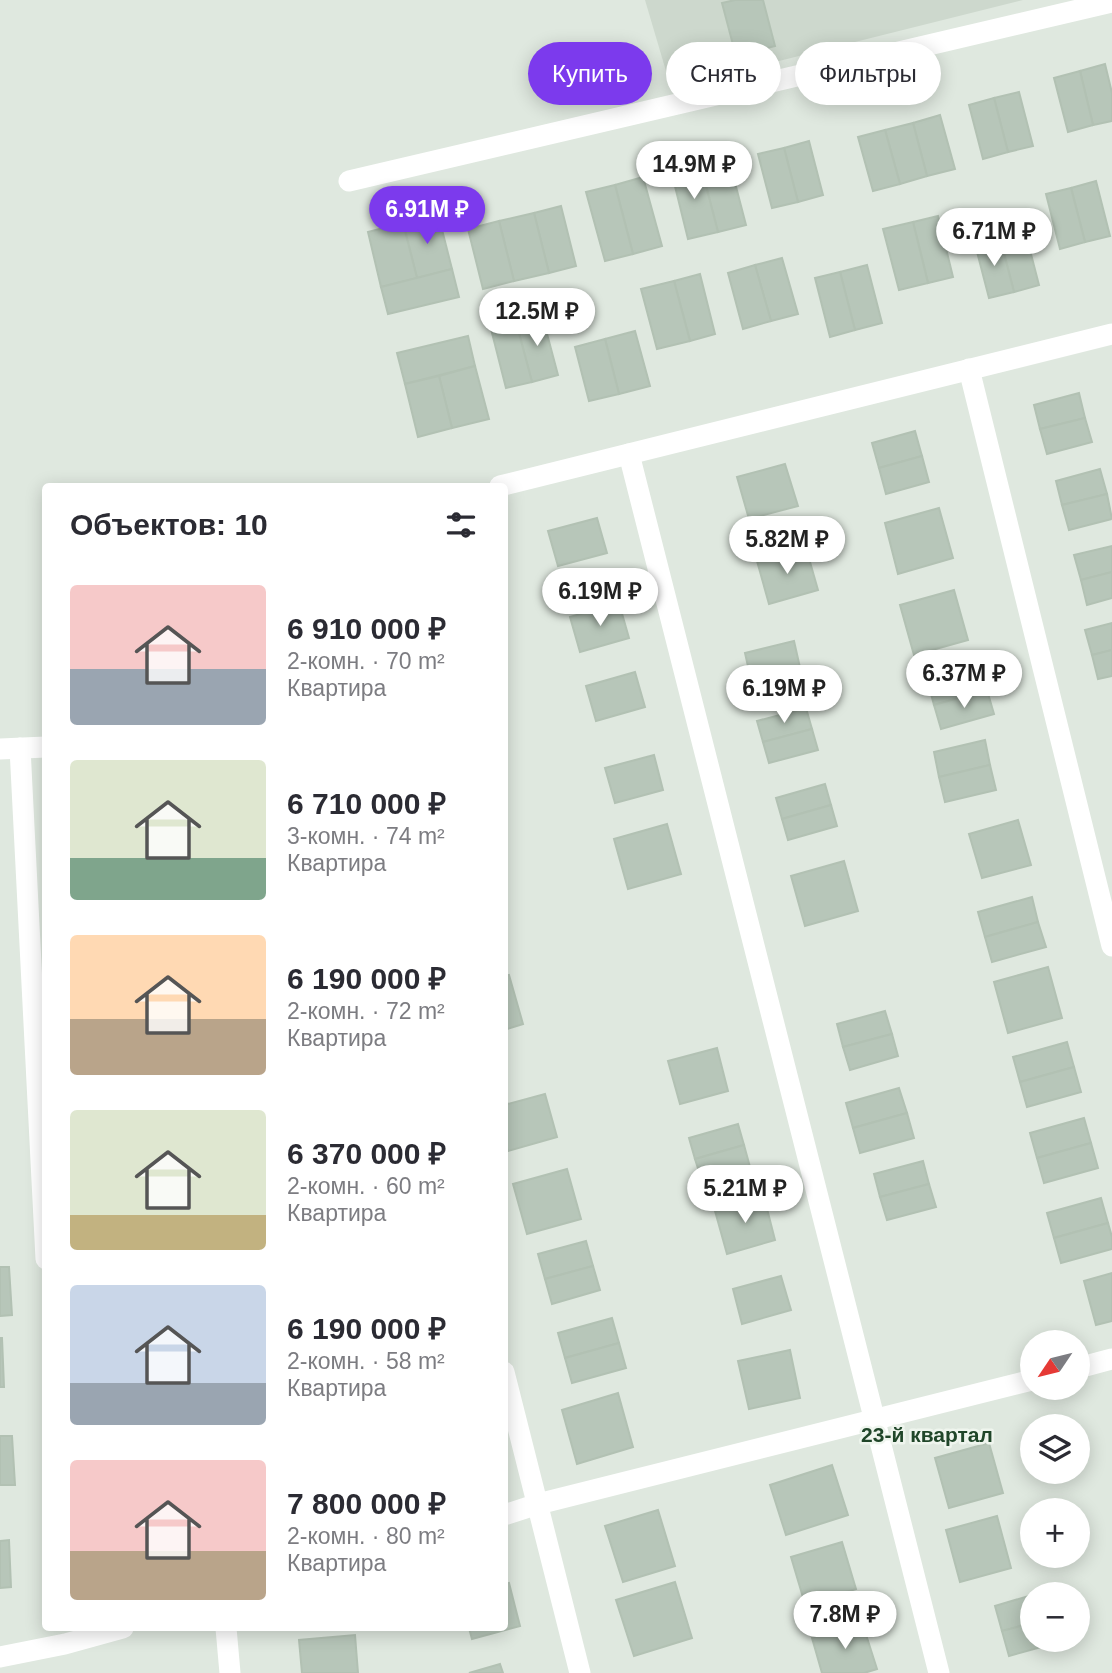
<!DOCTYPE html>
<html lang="ru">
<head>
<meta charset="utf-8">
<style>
	:root { --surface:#fff; --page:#f2f2f3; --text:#2b2b33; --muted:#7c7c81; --accent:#7c3aed }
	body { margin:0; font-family:Arial,sans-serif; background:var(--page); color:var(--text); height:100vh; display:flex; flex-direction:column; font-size:26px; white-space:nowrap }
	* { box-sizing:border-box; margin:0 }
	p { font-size:23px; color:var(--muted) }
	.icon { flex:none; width:38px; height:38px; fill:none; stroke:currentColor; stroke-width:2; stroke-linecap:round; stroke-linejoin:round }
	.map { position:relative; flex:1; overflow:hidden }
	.drawer { position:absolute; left:42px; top:483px; width:466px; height:1148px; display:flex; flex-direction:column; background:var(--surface); border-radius:7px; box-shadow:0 4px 18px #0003 }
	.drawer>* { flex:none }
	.banner { position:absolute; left:528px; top:42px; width:478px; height:63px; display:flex; gap:14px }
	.needle { width:46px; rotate:235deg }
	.buttons { position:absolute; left:1020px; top:1330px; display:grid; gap:14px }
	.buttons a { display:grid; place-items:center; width:70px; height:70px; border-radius:50%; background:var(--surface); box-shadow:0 4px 18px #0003; font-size:35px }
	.price { position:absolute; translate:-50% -60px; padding:0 16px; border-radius:24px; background:#fff; color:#222; font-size:23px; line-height:46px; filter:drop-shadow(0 2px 4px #0008) }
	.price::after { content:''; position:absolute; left:50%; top:42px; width:21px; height:16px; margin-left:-10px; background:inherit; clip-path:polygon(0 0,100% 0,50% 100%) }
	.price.on { background:var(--accent); color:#fff }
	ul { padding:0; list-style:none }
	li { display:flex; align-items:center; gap:21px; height:175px; padding:0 28px }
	li span { display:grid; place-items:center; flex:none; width:196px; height:140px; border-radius:7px; color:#555 }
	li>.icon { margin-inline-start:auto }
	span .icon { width:84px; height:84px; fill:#fffc; stroke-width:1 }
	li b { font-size:30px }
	h2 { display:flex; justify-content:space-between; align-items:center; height:84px; padding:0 28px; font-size:30px }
	.pill { padding:0 24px; border-radius:32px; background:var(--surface); box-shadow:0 4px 18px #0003; font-size:24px; line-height:63px }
	.pill.on { background:var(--accent); color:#fff }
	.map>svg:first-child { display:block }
	.built { fill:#cdd8cd }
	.building { fill:#b7c6b9; stroke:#b2c1b3; stroke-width:2 }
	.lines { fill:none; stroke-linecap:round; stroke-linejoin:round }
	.minor { stroke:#fff; stroke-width:21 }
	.labels { text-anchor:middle; stroke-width:5; stroke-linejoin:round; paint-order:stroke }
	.neighbourhood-label { font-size:21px; font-weight:bold; fill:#204629; stroke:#eff5ee }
</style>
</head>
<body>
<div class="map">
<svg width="1112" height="1673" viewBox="0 0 1112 1673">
	<rect width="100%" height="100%" fill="#dfe8df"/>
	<polygon class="built" points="645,0 1023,0 671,88"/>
	<g class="building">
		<polygon points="735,0 763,0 775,46 736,56 722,3"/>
		<polygon points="1105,64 1112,93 1112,121 1093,125 1080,71"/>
		<polygon points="1080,71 1093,125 1068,132 1054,78"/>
		<polygon points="1019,92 1033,146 1008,152 994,98"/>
		<polygon points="994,98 1008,152 983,159 969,105"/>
		<polygon points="940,115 955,169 927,176 913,123"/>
		<polygon points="913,123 927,176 900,184 885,130"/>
		<polygon points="885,130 900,184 873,191 858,137"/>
		<polygon points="809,141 823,195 798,202 784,148"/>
		<polygon points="784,148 798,202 772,208 758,154"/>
		<polygon points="728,156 746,225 718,232 700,163"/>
		<polygon points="700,163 718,232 688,239 671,170"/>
		<polygon points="643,177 662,246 633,254 615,185"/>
		<polygon points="1096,181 1110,236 1085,242 1071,188"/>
		<polygon points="615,185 633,254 605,261 586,192"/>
		<polygon points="1071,188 1085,242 1060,249 1046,194"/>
		<polygon points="561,206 576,266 549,273 534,213"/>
		<polygon points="534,213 549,273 514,281 499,221"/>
		<polygon points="438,214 452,269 417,278 403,223"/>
		<polygon points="938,216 953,277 928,283 913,222"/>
		<polygon points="499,221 514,281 483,289 468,229"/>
		<polygon points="913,222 928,283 899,290 883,229"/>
		<polygon points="403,223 417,278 381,287 368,232"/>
		<polygon points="1025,231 1039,285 1014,292 1000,238"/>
		<polygon points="1000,238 1014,292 989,298 975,244"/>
		<polygon points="782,258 798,314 771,321 755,265"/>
		<polygon points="755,265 771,321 743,329 728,273"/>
		<polygon points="867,265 882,323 855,330 840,272"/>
		<polygon points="452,269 459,297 388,314 381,287"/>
		<polygon points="840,272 855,330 830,337 815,278"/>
		<polygon points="700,274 715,334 690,341 674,281"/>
		<polygon points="674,281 690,341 657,349 641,289"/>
		<polygon points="542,315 558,375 532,382 516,322"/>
		<polygon points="516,322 532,382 506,388 491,329"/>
		<polygon points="635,331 650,386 619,394 605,339"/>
		<polygon points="468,336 475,366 405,384 397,353"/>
		<polygon points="605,339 619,394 589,401 575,347"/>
		<polygon points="475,366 489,419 452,428 439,376"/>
		<polygon points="439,376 452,428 418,437 405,384"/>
		<polygon points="1079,393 1085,418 1040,429 1034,405"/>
		<polygon points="1085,418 1092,442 1047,454 1040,429"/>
		<polygon points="915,431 922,456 879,468 872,443"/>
		<polygon points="922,456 929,482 886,494 879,468"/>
		<polygon points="785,464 798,506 749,519 737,477"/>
		<polygon points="1100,469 1107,494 1062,505 1056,481"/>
		<polygon points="1107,494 1112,519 1069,530 1062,505"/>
		<polygon points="939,508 953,558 898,574 885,523"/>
		<polygon points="597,518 607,553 558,566 548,531"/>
		<polygon points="1112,546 1112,572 1081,580 1074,555"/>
		<polygon points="806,548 818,590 769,604 757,561"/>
		<polygon points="1112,572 1112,598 1087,605 1081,580"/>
		<polygon points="954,590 968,640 914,655 900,605"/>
		<polygon points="619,603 629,638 580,652 570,617"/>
		<polygon points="1112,623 1112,650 1092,655 1085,630"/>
		<polygon points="794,641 801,672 752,684 745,653"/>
		<polygon points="1112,650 1112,676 1098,679 1092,655"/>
		<polygon points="980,664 987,690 934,705 927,679"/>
		<polygon points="635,672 645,707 596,721 586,686"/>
		<polygon points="987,690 994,714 941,729 934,705"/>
		<polygon points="806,708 812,729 763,742 757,721"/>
		<polygon points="812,729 818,750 769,763 763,742"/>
		<polygon points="985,740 990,765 939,777 934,752"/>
		<polygon points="654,755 663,790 615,803 605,768"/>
		<polygon points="990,765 996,790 945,802 939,777"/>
		<polygon points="825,784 831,805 782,819 776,798"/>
		<polygon points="831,805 837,826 788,840 782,819"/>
		<polygon points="1018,820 1031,865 982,878 969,834"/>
		<polygon points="667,824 681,874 628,889 614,839"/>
		<polygon points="844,861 858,911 805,926 791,876"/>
		<polygon points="1032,897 1038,922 985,937 978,912"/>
		<polygon points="1038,922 1046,947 992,962 985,937"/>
		<polygon points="1048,967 1062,1018 1008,1033 994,982"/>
		<polygon points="509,975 523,1024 504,1030 504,976"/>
		<polygon points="885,1011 892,1034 843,1047 837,1024"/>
		<polygon points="892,1034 898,1056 850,1070 843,1047"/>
		<polygon points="1067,1042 1074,1067 1020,1082 1013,1057"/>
		<polygon points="717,1048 728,1091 680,1104 668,1061"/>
		<polygon points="1074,1067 1081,1092 1027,1107 1020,1082"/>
		<polygon points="899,1088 907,1113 853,1128 846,1103"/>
		<polygon points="545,1094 557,1137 508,1151 504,1137 504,1105"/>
		<polygon points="907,1113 914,1138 860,1153 853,1128"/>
		<polygon points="1084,1118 1091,1143 1037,1158 1030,1133"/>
		<polygon points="738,1124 744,1145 695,1159 689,1138"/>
		<polygon points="1091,1143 1098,1168 1044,1183 1037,1158"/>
		<polygon points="744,1145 750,1167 702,1181 695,1159"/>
		<polygon points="923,1161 929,1184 880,1197 874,1174"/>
		<polygon points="567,1169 581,1219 527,1234 513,1184"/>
		<polygon points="929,1184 936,1207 887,1220 880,1197"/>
		<polygon points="764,1197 775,1240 727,1254 715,1211"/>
		<polygon points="1101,1198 1108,1223 1054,1238 1047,1213"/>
		<polygon points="1108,1223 1112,1237 1112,1249 1061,1263 1054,1238"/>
		<polygon points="586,1241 593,1266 545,1279 538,1254"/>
		<polygon points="593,1266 600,1290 552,1304 545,1279"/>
		<polygon points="0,1267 9,1267 12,1315 0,1316"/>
		<polygon points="1112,1273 1112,1321 1096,1325 1084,1281"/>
		<polygon points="781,1276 791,1310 742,1324 733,1289"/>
		<polygon points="612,1318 619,1343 565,1358 558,1333"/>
		<polygon points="0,1338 2,1338 4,1387 0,1387"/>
		<polygon points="619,1343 626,1368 572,1383 565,1358"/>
		<polygon points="790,1350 800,1398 749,1409 738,1361"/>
		<polygon points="618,1393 633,1447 577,1464 562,1410"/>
		<polygon points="0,1436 12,1436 15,1485 0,1485"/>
		<polygon points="989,1443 1003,1493 949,1508 935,1458"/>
		<polygon points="832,1465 848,1515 786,1535 770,1485"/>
		<polygon points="658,1510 675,1566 623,1582 605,1526"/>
		<polygon points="997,1516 1011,1568 960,1582 946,1530"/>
		<polygon points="9,1540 11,1587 0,1588 0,1541"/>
		<polygon points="842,1542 856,1589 805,1604 791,1557"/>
		<polygon points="675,1582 692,1638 634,1656 616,1600"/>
		<polygon points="509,1583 520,1626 472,1639 469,1628 504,1628 504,1584"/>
		<polygon points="1032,1595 1032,1623 1002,1631 995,1606"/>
		<polygon points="862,1622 877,1669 864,1673 822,1673 812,1638"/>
		<polygon points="1032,1623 1032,1640 1063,1641 1009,1656 1002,1631"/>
		<polygon points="355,1635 358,1673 302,1673 299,1640"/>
		<polygon points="500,1664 503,1673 469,1673"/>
	</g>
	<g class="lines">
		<g class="minor">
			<polyline points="349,181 1112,2"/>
			<polyline points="969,369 1112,946"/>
			<polyline points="629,454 939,1673"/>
			<polyline points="500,486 1112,334"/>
			<polyline points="20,748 46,1259"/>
			<polyline points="0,749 46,747"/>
			<polyline points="1078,1368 1112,1359"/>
			<polyline points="504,1372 580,1673"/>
			<polyline points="504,1515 538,1504 1032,1380"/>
			<polyline points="226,1628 230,1673"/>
			<polyline points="0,1657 65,1644 123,1628"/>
		</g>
	</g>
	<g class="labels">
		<g class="neighbourhood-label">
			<text x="927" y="1442">23-й квартал</text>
		</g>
	</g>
</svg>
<div class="buttons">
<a><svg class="needle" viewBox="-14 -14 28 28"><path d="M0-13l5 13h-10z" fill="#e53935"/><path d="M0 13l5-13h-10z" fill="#7c7c81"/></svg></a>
<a><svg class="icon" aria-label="layers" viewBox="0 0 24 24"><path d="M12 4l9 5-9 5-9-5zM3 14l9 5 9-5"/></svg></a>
<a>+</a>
<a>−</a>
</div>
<b class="price" style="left:694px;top:201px">14.9M ₽</b>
<b class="price on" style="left:427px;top:246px">6.91M ₽</b>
<b class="price" style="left:994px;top:268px">6.71M ₽</b>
<b class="price" style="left:537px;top:348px">12.5M ₽</b>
<b class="price" style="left:787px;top:576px">5.82M ₽</b>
<b class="price" style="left:600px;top:628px">6.19M ₽</b>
<b class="price" style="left:964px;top:710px">6.37M ₽</b>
<b class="price" style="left:784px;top:725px">6.19M ₽</b>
<b class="price" style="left:745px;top:1225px">5.21M ₽</b>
<b class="price" style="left:845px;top:1651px">7.8M ₽</b>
<div class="banner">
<a class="pill on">Купить</a>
<a class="pill">Снять</a>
<a class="pill">Фильтры</a>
</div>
<section class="drawer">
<h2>Объектов: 10<svg class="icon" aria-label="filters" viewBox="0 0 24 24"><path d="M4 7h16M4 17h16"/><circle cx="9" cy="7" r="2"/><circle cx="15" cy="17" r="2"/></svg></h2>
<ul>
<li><span style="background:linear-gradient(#f6c9c9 60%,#9aa5b1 0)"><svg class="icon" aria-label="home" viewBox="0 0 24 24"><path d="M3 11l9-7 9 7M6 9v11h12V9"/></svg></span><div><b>6 910 000 ₽</b><p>2-комн. · 70 m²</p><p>Квартира</p></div></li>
<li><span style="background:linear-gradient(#dfe7d0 70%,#7fa58c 0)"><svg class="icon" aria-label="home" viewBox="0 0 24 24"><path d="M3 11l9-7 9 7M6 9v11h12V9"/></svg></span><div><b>6 710 000 ₽</b><p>3-комн. · 74 m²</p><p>Квартира</p></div></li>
<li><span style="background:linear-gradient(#ffd9b3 60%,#b9a48a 0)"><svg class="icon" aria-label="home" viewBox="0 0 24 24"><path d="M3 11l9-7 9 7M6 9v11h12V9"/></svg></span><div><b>6 190 000 ₽</b><p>2-комн. · 72 m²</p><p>Квартира</p></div></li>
<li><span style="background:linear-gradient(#dfe7d0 75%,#c2b280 0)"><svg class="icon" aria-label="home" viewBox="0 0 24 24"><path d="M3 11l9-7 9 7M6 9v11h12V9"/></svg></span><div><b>6 370 000 ₽</b><p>2-комн. · 60 m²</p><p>Квартира</p></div></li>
<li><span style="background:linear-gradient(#c9d6e8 70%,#9aa5b1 0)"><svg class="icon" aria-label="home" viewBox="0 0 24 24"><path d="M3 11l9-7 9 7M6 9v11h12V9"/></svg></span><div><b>6 190 000 ₽</b><p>2-комн. · 58 m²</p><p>Квартира</p></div></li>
<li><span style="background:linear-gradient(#f6c9c9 65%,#b9a48a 0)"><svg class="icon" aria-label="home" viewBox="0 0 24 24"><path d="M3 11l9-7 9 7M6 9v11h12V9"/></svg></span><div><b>7 800 000 ₽</b><p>2-комн. · 80 m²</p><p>Квартира</p></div></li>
</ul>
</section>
</div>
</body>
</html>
